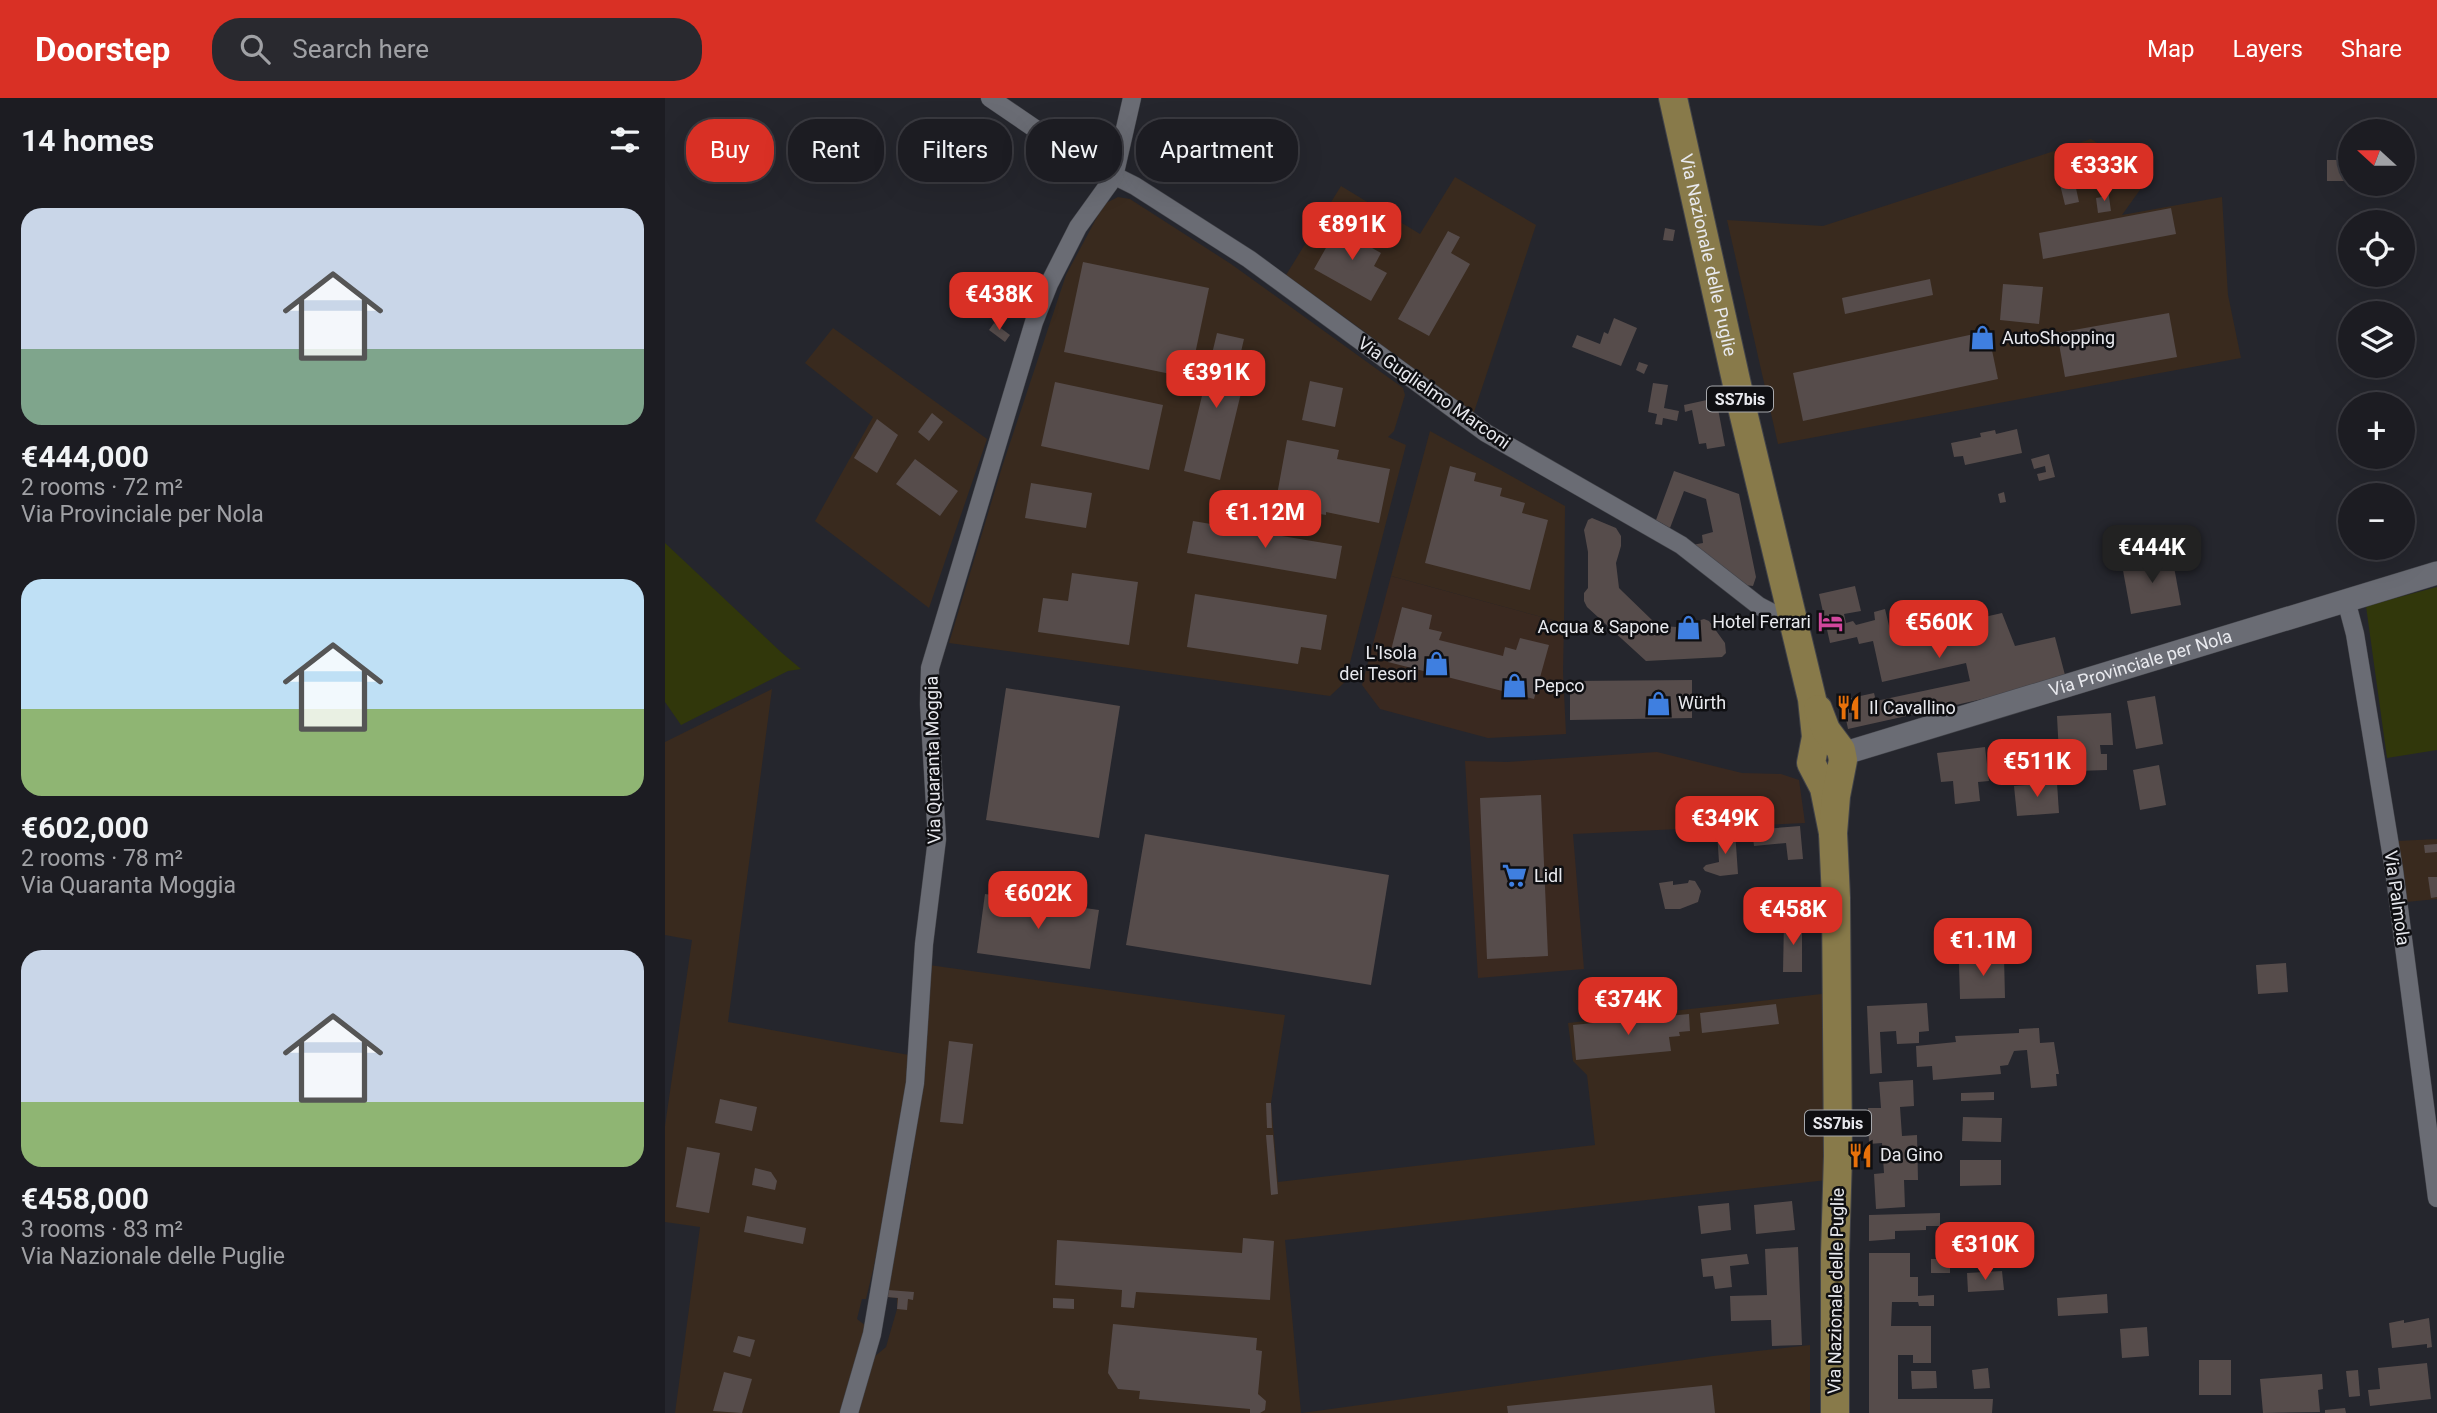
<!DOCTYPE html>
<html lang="en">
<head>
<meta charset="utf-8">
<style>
	:root { --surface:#1c1c22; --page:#29292f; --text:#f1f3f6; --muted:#a0a1a5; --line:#3a3a40; --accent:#d93025 }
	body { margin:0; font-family:Roboto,sans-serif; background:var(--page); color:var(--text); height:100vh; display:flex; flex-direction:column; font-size:26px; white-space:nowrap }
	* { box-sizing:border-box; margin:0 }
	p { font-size:23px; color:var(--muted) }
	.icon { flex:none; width:38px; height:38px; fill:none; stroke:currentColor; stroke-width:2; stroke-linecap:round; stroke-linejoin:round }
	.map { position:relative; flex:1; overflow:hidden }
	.sheet { display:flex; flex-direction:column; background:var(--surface); width:665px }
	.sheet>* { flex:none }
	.hud { position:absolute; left:21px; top:21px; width:665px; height:63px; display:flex; gap:14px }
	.needle { width:46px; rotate:291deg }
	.fabs { position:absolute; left:1673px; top:21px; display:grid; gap:14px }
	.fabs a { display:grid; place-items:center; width:77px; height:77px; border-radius:50%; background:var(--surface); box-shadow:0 7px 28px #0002,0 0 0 2px var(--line); font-size:35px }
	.price { position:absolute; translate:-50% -60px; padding:0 16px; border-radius:14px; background:var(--accent); color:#fff; font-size:23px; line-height:46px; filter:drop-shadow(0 2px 4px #0008) }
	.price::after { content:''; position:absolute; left:50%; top:42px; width:21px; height:16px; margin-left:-10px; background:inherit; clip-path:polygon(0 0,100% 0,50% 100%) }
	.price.on { background:#222; color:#fff }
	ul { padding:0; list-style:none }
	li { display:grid; align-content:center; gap:14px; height:371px; padding:0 21px }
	li span { display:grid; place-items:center; height:217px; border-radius:21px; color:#555 }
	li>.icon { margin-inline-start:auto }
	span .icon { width:126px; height:126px; fill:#fffc; stroke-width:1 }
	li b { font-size:30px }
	h2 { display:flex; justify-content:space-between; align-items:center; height:84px; padding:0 21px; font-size:30px }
	.pill { padding:0 24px; border-radius:28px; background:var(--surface); box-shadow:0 7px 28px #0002,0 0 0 2px var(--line); font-size:24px; line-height:63px }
	.pill.on { background:var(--accent); color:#fff }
	header { display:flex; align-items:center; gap:42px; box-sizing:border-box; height:98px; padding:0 35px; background:var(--accent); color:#fff }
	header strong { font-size:33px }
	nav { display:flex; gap:38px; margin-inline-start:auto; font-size:24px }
	.search { width:490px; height:63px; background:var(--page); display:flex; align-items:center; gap:18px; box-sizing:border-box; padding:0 24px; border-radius:28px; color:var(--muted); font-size:26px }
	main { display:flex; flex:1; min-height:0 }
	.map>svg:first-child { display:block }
	.commercial { fill:#3a2920 }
	.industrial { fill:#392a1e }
	.green { fill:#31370b }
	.building { fill:#564c4b }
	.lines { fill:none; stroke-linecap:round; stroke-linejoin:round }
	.minor-casing { stroke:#424349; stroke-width:19 }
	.tertiary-casing { stroke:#424349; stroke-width:24 }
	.primary-casing { stroke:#424349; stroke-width:30 }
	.minor { stroke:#6a6c74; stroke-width:18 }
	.tertiary { stroke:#6a6c74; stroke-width:23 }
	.primary { stroke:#887a4a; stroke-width:28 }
	.labels { text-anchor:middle; stroke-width:5; stroke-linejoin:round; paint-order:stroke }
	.shield { fill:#0f0f12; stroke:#a7a8ac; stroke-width:2 }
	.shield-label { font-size:16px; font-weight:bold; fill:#e8e9ee }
	.street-label { font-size:18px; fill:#e8e9ee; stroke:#0f0f12 }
	.poi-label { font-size:18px; fill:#e8e9ee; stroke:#0f0f12; text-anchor:start }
</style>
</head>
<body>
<header>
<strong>Doorstep</strong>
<div class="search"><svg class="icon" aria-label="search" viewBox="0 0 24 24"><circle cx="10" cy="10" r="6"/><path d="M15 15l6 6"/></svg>Search here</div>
<nav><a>Map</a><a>Layers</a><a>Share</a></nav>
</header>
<main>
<section class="sheet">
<h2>14 homes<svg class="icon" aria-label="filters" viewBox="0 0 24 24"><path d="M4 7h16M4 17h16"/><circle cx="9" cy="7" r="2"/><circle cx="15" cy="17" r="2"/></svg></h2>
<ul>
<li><span style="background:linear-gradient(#c9d6e8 65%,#7fa58c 0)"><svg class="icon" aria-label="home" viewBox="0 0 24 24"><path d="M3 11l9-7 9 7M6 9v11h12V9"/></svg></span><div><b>€444,000</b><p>2 rooms · 72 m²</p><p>Via Provinciale per Nola</p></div></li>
<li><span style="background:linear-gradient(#bfe0f5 60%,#8fb573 0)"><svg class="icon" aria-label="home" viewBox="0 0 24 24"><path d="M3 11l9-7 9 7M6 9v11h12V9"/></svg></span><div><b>€602,000</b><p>2 rooms · 78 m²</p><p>Via Quaranta Moggia</p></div></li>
<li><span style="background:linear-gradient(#c9d6e8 70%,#8fb573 0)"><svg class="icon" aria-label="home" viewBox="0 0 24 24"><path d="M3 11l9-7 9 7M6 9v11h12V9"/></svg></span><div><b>€458,000</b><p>3 rooms · 83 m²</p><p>Via Nazionale delle Puglie</p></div></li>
</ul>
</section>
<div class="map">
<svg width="1772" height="1315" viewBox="0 0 1772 1315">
	<rect width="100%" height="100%" fill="#25262d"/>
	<g class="commercial">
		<polygon points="726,478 899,525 898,574 901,636 823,640 715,611 697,587"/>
		<polygon points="992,654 1077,675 1116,676 1134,682 1140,725 908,736 919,871 813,880 800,663 842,664"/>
	</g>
	<g class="industrial">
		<polygon points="1426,41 1473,71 1479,80 1477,89 1457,117 1557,99 1563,197 1576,260 1113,346 1062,122 1158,128"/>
		<polygon points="790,79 871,127 807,320 700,234 621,177 676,88 755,136"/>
		<polygon points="453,99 465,101 566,166 738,290 740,297 729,333 723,339 741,347 680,584 665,598 284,545 337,369 401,177 439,106"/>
		<polygon points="168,230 322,341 264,510 150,423 208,319 140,265"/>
		<polygon points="765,333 900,408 899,525 726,478"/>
		<polygon points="107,591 63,924 244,957 241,1007 208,1172 201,1201 197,1201 192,1221 201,1228 176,1315 10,1315 35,1129 0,1124 0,1028 27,842 0,837 0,644"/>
		<polygon points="1772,741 1772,801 1741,804 1732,743"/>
		<polygon points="264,867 620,917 606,1005 613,1084 930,1047 922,977 908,963 903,925 1165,895 1162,1082 620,1142 636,1315 191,1315 209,1259 221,1249 232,1211 232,1200 222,1199 245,1073 258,983"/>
		<polygon points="1145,1247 1145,1315 637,1315 1048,1258"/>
	</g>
	<g class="green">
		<polygon points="0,445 117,555 136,571 123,573 16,627 0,604"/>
		<polygon points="1772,489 1772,652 1722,660 1701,508"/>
	</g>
	<g class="building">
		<polygon points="1404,51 1405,56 1419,52 1423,68 1407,72 1414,104 1400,107 1392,74 1397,72 1392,54"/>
		<polygon points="1445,58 1447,71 1451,70 1454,80 1441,82 1437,60"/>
		<rect x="1662" y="62" width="23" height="21"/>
		<polygon points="1443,92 1446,113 1433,115 1431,100 1437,99 1436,93"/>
		<polygon points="1506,110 1511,136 1378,161 1374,135"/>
		<polygon points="682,122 706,136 700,146 716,155 709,168 722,175 706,203 649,171 666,141 669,144"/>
		<polygon points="1000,130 1010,132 1008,143 998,142"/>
		<polygon points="783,133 795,139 786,155 805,166 764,238 733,221"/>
		<polygon points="418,164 544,190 525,280 399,254"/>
		<polygon points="1265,181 1268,197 1180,216 1177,200"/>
		<polygon points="1338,186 1378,189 1374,226 1335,222"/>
		<polygon points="1504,215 1512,259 1400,279 1392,235"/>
		<polygon points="949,220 972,230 956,268 907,249 912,237 935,246 939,234 943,236"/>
		<polygon points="329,225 345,237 340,244 324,232"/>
		<polygon points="1323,233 1333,281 1138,323 1128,275"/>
		<polygon points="552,235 579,241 567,292 576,295 555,382 519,373"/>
		<polygon points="974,264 983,267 979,276 971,272"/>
		<polygon points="645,283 678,290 670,329 637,322"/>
		<polygon points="390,284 498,307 484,372 376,348"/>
		<polygon points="988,285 1003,287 999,310 1014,313 1012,323 998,320 997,327 990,326 992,316 983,314"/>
		<polygon points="1051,300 1060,348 1042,351 1041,345 1034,346 1027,312 1020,314 1019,307"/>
		<polygon points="267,315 278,324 264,343 253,334"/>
		<polygon points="212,321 233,337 212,375 189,360"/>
		<polygon points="1352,331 1357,355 1300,367 1298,358 1289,359 1286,345 1316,339 1315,335 1330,332 1331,336"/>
		<polygon points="622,342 674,352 672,361 725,371 714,425 661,414 661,417 625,411 627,400 612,397"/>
		<polygon points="1384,356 1390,379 1374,383 1372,376 1381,374 1380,368 1369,371 1366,361"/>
		<polygon points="250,361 293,393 275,418 231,386"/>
		<polygon points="785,368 811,375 809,383 837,390 835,398 860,405 857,415 883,422 865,492 760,465"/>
		<polygon points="1009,373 1074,396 1091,479 1088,488 1079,487 1027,447 1038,445 1037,437 1048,434 1041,401 1019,393 1005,430 991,422"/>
		<polygon points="366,385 427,395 421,430 360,420"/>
		<polygon points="1339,394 1341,404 1335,405 1333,396"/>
		<polygon points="927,420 951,430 956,438 956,448 951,465 954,490 958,494 988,523 997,528 1012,529 1039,521 1044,523 1060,545 1061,555 1057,559 981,563 922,509 919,503 919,495 923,490 923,454 919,432 923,422"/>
		<polygon points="528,423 677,448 671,481 522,455"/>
		<polygon points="1507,458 1516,507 1466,516 1457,467"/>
		<polygon points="407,475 473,484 464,547 373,534 378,500 403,503"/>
		<polygon points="1190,488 1196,513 1179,516 1181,525 1188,523 1191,527 1210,522 1209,514 1220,511 1227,540 1337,515 1350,548 1390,539 1400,577 1340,596 1183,631 1177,602 1209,595 1211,603 1305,583 1301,565 1217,584 1208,543 1194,546 1192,539 1165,545 1154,496"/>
		<polygon points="530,496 662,517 656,552 636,549 633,566 522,549"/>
		<polygon points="737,509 767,517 764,531 777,534 774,542 838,558 840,549 851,552 855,540 884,547 869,601 723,564"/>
		<polygon points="1027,582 1027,620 905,622 905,583"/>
		<polygon points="341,590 455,608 434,740 321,722"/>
		<polygon points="1490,598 1498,646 1471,651 1462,603"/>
		<polygon points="1446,615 1448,647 1435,647 1436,656 1442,656 1442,672 1412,673 1411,655 1394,656 1392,618"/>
		<polygon points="1320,649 1324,683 1313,684 1315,703 1290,706 1288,683 1276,684 1272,655"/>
		<polygon points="1494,667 1501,707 1475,712 1468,672"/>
		<polygon points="1392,685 1394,715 1352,718 1349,688"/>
		<polygon points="876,697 883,858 822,861 815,700"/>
		<polygon points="1135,728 1138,761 1123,762 1121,745 1089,748 1087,732"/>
		<polygon points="1070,733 1073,776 1055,778 1040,773 1038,770 1041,767 1054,764 1052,734"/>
		<polygon points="480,736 724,777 706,887 461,847"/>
		<polygon points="1772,746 1772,754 1760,755 1759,747"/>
		<polygon points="1763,779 1772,779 1772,799 1766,800"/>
		<polygon points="1024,782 1030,783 1036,793 1033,804 1015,811 1000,811 994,785 1008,783 1008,787 1023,785"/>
		<polygon points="320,796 434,812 425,871 312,855"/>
		<polygon points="1119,823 1137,824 1137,874 1118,874"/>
		<polygon points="1308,858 1339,858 1340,900 1295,901 1294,866 1308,866"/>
		<polygon points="1621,865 1623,894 1593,896 1591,867"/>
		<polygon points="1262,905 1264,933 1254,934 1254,945 1232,946 1231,933 1215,934 1217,975 1205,976 1202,908"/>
		<polygon points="1111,906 1114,926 1037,935 1035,915"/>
		<polygon points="1024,916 1025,933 1014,934 1015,938 1004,939 1006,953 911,962 908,927"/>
		<polygon points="1374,930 1375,945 1389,944 1394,976 1391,976 1392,988 1366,990 1362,952 1349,953 1343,967 1335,968 1336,976 1268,982 1267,968 1252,969 1251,948 1291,944 1290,938 1354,935 1354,931"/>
		<polygon points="284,943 308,946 298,1026 275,1024"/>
		<polygon points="1248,982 1249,1008 1235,1009 1237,1038 1252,1037 1253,1082 1239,1082 1240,1109 1211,1111 1209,1076 1219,1075 1217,1045 1204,1046 1203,1010 1216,1010 1214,984"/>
		<polygon points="1329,994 1329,1002 1296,1003 1296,995"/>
		<polygon points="55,1001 92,1009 87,1033 50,1025"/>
		<polygon points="601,1005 606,1005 607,1030 602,1030"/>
		<polygon points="1298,1019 1337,1020 1336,1044 1297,1043"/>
		<polygon points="601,1037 608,1037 613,1096 606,1097"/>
		<polygon points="22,1049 55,1055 44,1115 11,1109"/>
		<polygon points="1295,1062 1336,1062 1336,1087 1295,1088"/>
		<polygon points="90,1070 106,1074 112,1083 110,1092 87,1087"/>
		<polygon points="1127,1103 1130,1132 1091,1136 1089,1107"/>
		<polygon points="1064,1105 1066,1132 1036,1136 1033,1108"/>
		<polygon points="1275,1115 1275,1128 1261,1128 1261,1132 1230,1133 1230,1141 1204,1143 1204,1117"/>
		<polygon points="82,1118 141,1130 138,1146 79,1134"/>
		<polygon points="578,1140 609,1143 605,1202 471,1194 469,1210 456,1209 457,1192 390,1187 392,1142 577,1155"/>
		<polygon points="1133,1149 1137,1247 1107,1248 1106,1222 1066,1223 1065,1198 1102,1197 1100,1151"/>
		<polygon points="1204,1155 1245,1155 1245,1179 1253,1179 1253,1198 1269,1197 1269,1208 1254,1208 1253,1204 1227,1204 1226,1228 1266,1228 1266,1265 1248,1265 1248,1257 1233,1257 1233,1301 1328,1301 1327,1315 1204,1315"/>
		<polygon points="1082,1156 1084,1166 1065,1168 1067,1189 1050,1191 1048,1178 1038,1179 1036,1161"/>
		<rect x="1266" y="1161" width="19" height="14"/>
		<polygon points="1337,1173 1339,1192 1303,1194 1302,1175"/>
		<polygon points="223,1192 249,1194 248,1202 243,1201 242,1212 232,1211 233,1200 222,1199"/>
		<polygon points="1442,1196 1443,1215 1393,1218 1392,1200"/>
		<polygon points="388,1200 409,1201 409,1211 388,1210"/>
		<polygon points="1764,1220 1767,1249 1762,1250 1762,1246 1727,1250 1724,1225 1739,1222 1739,1225"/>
		<polygon points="448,1226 592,1240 591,1252 597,1253 593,1296 601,1303 600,1312 595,1315 585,1315 585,1311 474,1301 475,1293 453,1291 443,1275"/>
		<polygon points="1482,1229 1484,1258 1457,1260 1455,1231"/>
		<polygon points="73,1238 90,1242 85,1259 68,1254"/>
		<rect x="1534" y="1262" width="32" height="35"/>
		<polygon points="1762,1265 1766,1301 1705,1308 1703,1292 1715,1291 1713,1270"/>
		<polygon points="1323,1270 1325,1290 1309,1291 1307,1272"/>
		<polygon points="1693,1272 1695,1298 1684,1299 1681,1273"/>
		<polygon points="1246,1273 1271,1273 1272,1290 1247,1291"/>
		<polygon points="59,1274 87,1281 77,1315 48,1313"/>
		<polygon points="1657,1276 1658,1291 1653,1292 1655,1314 1598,1315 1595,1281"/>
		<polygon points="1047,1287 1050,1315 843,1315 842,1308"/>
		<polygon points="1680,1310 1681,1315 1660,1315 1660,1312"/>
	</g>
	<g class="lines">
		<defs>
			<g id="minor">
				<polyline points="325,0 410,58 470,88 584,161 821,335 1016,447 1094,508 1129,526"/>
				<polyline points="1681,502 1690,536 1729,772 1772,1100"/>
				<polyline points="184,1315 207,1236 250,985 259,846 272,741 264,606 265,570 369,224 384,186 413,129 449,79 467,0"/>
			</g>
			<g id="tertiary">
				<path id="s1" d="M1177,656L1772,475"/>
			</g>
			<g id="primary">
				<path id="s2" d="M1008,0L1079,318L1147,601L1151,639L1146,665L1159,690L1168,735"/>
				<polyline points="1153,611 1161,632 1176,652 1178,662 1171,698 1168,735 1171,800 1173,1058 1170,1156 1170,1315"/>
			</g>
		</defs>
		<use href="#minor" class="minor-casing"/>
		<use href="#tertiary" class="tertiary-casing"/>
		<use href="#primary" class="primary-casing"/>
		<use href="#minor" class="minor"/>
		<use href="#tertiary" class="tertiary"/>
		<use href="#primary" class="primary"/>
	</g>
	<defs>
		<symbol id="shop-bare" viewBox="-9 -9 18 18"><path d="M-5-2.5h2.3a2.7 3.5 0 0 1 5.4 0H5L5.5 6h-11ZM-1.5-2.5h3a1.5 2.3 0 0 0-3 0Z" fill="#3f7fe0" stroke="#0f0f12" stroke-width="2.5" paint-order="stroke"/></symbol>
		<symbol id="hotel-bare" viewBox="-9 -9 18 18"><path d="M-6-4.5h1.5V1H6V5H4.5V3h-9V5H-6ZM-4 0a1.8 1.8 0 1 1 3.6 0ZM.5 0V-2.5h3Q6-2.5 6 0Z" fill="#d1479c" stroke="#0f0f12" stroke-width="2.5" paint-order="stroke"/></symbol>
		<symbol id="restaurant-bare" viewBox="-9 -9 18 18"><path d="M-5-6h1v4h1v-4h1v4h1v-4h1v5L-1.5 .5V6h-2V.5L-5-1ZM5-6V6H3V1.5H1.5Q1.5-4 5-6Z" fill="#e8710a" stroke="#0f0f12" stroke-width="2.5" paint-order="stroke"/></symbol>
		<symbol id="supermarket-bare" viewBox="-9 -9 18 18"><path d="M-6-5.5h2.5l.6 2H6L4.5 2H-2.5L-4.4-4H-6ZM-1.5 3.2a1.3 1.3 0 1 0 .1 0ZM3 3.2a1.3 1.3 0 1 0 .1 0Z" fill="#3f7fe0" stroke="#0f0f12" stroke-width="2.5" paint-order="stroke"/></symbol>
	</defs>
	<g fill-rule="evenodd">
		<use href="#shop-bare" x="1300" y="222" width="35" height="35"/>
		<use href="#hotel-bare" x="1148" y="506" width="35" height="35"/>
		<use href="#shop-bare" x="1006" y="512" width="35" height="35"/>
		<use href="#shop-bare" x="754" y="548" width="35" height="35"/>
		<use href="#shop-bare" x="832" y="570" width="35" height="35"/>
		<use href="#shop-bare" x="976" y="588" width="35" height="35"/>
		<use href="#restaurant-bare" x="1166" y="592" width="35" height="35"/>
		<use href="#supermarket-bare" x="832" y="760" width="35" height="35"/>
		<use href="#restaurant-bare" x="1178" y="1040" width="35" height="35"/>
	</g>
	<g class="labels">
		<g class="shield">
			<rect x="1042" y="288.5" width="66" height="25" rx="5"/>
			<rect x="1140" y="1012.5" width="66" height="25" rx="5"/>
		</g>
		<g class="shield-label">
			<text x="1075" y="307">SS7bis</text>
			<text x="1173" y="1031">SS7bis</text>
		</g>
		<g class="street-label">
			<text dy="6" stroke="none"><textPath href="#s2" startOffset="161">Via Nazionale delle Puglie</textPath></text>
			<text transform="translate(769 295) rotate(35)" y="6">Via Guglielmo Marconi</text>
			<text dy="6" stroke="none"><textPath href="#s1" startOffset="312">Via Provinciale per Nola</textPath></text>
			<text transform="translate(268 662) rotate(-91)" y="6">Via Quaranta Moggia</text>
			<text transform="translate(1732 800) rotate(82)" y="6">Via Palmola</text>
			<text transform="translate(1171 1193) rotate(-89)" y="6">Via Nazionale delle Puglie</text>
		</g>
		<g class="poi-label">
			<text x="1337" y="246">AutoShopping</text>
			<text x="1146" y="530" text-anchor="end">Hotel Ferrari</text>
			<text x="1004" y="535" text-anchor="end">Acqua &amp; Sapone</text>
			<text x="752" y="561" text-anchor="end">L'Isola<tspan x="752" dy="21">dei Tesori</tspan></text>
			<text x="869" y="594">Pepco</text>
			<text x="1013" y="611">Würth</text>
			<text x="1204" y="616">Il Cavallino</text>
			<text x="869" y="784">Lidl</text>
			<text x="1215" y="1063">Da Gino</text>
		</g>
	</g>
</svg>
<div class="fabs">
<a><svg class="needle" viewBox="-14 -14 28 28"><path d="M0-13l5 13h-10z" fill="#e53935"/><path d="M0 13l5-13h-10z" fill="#a0a1a5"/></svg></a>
<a><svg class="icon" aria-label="locate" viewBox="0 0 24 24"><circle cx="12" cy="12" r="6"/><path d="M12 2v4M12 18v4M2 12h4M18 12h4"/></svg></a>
<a><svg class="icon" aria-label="layers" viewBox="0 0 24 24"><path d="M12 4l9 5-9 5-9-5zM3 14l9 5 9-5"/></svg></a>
<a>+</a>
<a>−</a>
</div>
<b class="price" style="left:1439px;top:105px">€333K</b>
<b class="price" style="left:687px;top:164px">€891K</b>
<b class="price" style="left:334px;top:234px">€438K</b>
<b class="price" style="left:551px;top:312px">€391K</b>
<b class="price" style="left:600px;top:452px">€1.12M</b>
<b class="price on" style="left:1487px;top:487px">€444K</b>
<b class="price" style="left:1274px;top:562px">€560K</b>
<b class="price" style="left:1372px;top:701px">€511K</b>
<b class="price" style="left:1060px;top:758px">€349K</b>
<b class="price" style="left:373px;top:833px">€602K</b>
<b class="price" style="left:1128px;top:849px">€458K</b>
<b class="price" style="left:1318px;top:880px">€1.1M</b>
<b class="price" style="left:963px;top:939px">€374K</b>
<b class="price" style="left:1320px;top:1184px">€310K</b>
<div class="hud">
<a class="pill on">Buy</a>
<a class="pill">Rent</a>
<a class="pill">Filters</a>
<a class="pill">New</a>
<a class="pill">Apartment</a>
</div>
</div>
</main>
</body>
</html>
